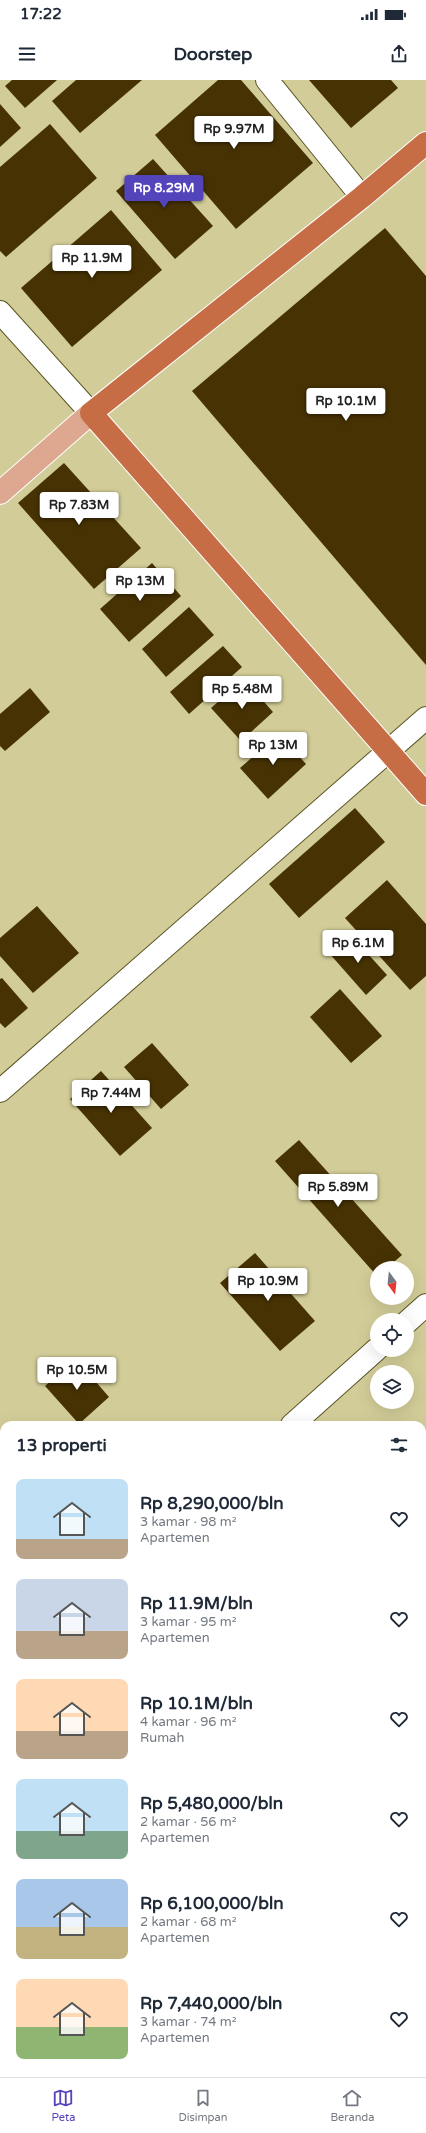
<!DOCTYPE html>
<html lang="id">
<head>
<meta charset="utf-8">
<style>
	:root { --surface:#fff; --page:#f2f2f3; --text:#1f2937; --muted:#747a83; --line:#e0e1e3; --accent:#5444bc }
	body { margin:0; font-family:"Varela Round",sans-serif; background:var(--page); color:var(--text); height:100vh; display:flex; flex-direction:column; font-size:15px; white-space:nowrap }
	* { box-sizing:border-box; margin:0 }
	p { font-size:13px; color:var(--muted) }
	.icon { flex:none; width:22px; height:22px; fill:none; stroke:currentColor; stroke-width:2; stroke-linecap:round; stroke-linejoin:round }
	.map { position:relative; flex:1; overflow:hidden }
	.panel { position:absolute; left:0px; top:1341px; width:426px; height:656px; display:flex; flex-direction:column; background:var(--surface); border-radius:12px 12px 0 0; box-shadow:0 4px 16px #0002 }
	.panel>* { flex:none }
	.needle { width:26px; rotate:165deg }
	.fabs { position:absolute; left:370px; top:1181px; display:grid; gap:8px }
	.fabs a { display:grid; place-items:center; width:44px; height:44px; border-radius:50%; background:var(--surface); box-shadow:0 4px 16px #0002; font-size:20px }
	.price { position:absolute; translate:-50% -34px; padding:0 9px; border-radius:4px; background:#fff; color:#222; font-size:13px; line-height:26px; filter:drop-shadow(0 1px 2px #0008) }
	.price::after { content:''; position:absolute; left:50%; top:24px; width:12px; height:9px; margin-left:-6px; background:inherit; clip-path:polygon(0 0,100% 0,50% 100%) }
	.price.selected { background:var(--accent); color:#fff }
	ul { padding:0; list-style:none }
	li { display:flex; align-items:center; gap:12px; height:100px; padding:0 16px }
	li span { display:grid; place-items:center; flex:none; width:112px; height:80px; border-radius:8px; color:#555 }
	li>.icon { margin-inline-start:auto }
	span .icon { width:48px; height:48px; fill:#fffc; stroke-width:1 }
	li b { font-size:17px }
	h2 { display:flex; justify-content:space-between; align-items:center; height:48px; padding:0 16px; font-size:17px }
	.status { display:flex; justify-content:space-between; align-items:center; height:28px; padding:0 20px; background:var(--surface); direction:ltr }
	.status svg { height:11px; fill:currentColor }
	header { display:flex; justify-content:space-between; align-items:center; height:52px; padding:0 16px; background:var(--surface); font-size:18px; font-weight:800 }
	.tab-bar { display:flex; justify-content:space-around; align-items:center; height:56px; border-top:1px solid var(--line); background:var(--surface); font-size:11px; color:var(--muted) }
	.tab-bar a { display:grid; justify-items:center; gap:2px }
	.tab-bar .selected { color:var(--accent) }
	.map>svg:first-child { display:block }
	.building { fill:#463203 }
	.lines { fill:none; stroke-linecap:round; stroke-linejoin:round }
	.street-casing { stroke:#5a5524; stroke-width:24 }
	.secondary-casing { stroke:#5a5524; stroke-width:24 }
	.primary-casing { stroke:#fff; stroke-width:24 }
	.highway-casing { stroke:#fff; stroke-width:24 }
	.street { stroke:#fff; stroke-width:22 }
	.secondary { stroke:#fff; stroke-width:22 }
	.primary { stroke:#dda790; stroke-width:22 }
	.highway { stroke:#c76d46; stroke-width:22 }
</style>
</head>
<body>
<div class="status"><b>17:22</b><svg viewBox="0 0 49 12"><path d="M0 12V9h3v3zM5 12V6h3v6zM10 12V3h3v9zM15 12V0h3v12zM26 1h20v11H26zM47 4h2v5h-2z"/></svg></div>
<header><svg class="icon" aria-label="menu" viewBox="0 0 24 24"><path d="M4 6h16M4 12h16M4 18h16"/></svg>Doorstep<svg class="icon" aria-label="share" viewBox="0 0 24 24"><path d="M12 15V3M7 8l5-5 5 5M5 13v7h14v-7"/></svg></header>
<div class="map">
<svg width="426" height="1997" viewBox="0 0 426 1997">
	<rect width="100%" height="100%" fill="#d2cd98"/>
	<g class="building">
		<polygon points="12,0 57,0 25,28 5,6"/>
		<polygon points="76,0 142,0 80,53 52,21"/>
		<polygon points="218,0 241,0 313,83 236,149 155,55"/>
		<polygon points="309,0 391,0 398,8 351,48"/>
		<polygon points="0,24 21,48 0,67"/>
		<polygon points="50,44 97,98 6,177 0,171 0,87"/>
		<polygon points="153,79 213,146 175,179 116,111"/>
		<polygon points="111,130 162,190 72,267 21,208"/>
		<polygon points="385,148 426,196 426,585 192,311"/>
		<polygon points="64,383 141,468 94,509 18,423"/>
		<polygon points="152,483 181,516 129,562 100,529"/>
		<polygon points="189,527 214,555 166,597 142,569"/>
		<polygon points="223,566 242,587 189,634 170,612"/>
		<polygon points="244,599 273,632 241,661 211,628"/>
		<polygon points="30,608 50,632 5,671 0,666 0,634"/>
		<polygon points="279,654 306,684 268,719 240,688"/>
		<polygon points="355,728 385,762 299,838 269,804"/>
		<polygon points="387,800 426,844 426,896 410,910 345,838"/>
		<polygon points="37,826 79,873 33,913 0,876 0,858"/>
		<polygon points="350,854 387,895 366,915 329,873"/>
		<polygon points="2,898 28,928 5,948 0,943 0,899"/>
		<polygon points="340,909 382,956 351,983 310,937"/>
		<polygon points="152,963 189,1005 161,1029 124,987"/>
		<polygon points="101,991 152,1048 120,1076 70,1019"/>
		<polygon points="299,1060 402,1175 387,1188 377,1188 377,1196 275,1081"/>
		<polygon points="255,1173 315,1241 280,1271 220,1203"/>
		<polygon points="76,1279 109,1317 79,1344 45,1306"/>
		<polygon points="426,1660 426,1695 422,1690 422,1663"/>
		<polygon points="4,1691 4,1708 0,1704 0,1695"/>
		<polygon points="426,1900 426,1976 422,1972 422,1904"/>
		<polygon points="0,1940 4,1945 4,1993 47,1993 50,1997 5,1997 0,1991"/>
		<polygon points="60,1993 133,1993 129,1997 63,1997"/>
		<polygon points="339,1993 393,1993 389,1997 343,1997"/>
	</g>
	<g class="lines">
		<defs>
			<g id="street">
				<polyline points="267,0 362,117"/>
				<polyline points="0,1011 426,638"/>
				<polyline points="407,1242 426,1225"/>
				<polyline points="292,1345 377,1269"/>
				<polyline points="0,1604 4,1600"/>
				<polyline points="422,1818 426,1814"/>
				<polyline points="220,1997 225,1993"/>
			</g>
			<polyline id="secondary" points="0,232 91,333"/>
			<polyline id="primary" points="0,413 91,333"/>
			<polyline id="highway" points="426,63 362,117 91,333 426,714"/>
		</defs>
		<use href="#street" class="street-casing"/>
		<use href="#secondary" class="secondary-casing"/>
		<use href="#primary" class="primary-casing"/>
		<use href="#highway" class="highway-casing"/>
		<use href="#street" class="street"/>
		<use href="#secondary" class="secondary"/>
		<use href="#primary" class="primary"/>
		<use href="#highway" class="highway"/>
	</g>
</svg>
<div class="fabs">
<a><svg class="needle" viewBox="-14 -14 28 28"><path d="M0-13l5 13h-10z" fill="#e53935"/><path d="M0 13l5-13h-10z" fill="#747a83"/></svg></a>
<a><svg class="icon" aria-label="locate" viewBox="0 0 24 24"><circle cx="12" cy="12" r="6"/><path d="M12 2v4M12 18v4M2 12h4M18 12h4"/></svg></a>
<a><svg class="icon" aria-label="layers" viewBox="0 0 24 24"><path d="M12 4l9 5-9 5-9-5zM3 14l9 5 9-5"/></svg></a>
</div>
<b class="price" style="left:234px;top:70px">Rp 9.97M</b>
<b class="price selected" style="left:164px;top:129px">Rp 8.29M</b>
<b class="price" style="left:92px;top:199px">Rp 11.9M</b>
<b class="price" style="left:346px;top:342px">Rp 10.1M</b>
<b class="price" style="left:79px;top:446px">Rp 7.83M</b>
<b class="price" style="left:140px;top:522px">Rp 13M</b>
<b class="price" style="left:242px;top:630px">Rp 5.48M</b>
<b class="price" style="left:273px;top:686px">Rp 13M</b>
<b class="price" style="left:358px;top:884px">Rp 6.1M</b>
<b class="price" style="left:111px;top:1034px">Rp 7.44M</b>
<b class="price" style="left:338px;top:1128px">Rp 5.89M</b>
<b class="price" style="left:268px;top:1222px">Rp 10.9M</b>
<b class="price" style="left:77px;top:1311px">Rp 10.5M</b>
<section class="panel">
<h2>13 properti<svg class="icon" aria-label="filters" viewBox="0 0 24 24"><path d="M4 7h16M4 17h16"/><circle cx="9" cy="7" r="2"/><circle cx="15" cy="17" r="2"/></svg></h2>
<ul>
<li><span style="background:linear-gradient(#bfe0f5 75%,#b9a48a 0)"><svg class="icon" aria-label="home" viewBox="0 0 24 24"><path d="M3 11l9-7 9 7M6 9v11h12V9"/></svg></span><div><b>Rp 8,290,000/bln</b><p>3 kamar · 98 m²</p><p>Apartemen</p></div><svg class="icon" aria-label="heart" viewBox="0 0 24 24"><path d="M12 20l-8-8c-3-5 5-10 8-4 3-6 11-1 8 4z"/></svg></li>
<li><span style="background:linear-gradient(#c9d6e8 65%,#b9a48a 0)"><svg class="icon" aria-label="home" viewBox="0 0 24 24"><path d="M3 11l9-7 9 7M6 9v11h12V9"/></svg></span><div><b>Rp 11.9M/bln</b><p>3 kamar · 95 m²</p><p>Apartemen</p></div><svg class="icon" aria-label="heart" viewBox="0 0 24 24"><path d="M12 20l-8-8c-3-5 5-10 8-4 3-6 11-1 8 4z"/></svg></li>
<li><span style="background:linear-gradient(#ffd9b3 65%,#b9a48a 0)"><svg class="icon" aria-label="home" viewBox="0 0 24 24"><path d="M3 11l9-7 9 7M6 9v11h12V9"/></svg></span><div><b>Rp 10.1M/bln</b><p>4 kamar · 96 m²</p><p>Rumah</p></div><svg class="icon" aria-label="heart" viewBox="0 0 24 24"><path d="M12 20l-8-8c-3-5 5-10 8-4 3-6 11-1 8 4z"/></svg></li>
<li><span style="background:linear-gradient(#bfe0f5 65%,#7fa58c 0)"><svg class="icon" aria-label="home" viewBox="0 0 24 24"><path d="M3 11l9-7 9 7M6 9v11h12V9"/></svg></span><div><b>Rp 5,480,000/bln</b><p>2 kamar · 56 m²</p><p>Apartemen</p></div><svg class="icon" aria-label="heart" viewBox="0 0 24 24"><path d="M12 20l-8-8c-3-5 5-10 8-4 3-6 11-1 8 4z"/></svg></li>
<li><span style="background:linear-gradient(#a9c7e8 60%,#c2b280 0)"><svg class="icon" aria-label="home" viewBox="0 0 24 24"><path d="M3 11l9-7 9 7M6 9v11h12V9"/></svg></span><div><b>Rp 6,100,000/bln</b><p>2 kamar · 68 m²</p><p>Apartemen</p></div><svg class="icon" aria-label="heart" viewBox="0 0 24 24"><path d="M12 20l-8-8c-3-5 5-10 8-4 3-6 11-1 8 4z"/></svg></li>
<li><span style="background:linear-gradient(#ffd9b3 60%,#8fb573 0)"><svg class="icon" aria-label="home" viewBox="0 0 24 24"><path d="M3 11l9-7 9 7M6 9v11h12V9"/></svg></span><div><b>Rp 7,440,000/bln</b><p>3 kamar · 74 m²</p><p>Apartemen</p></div><svg class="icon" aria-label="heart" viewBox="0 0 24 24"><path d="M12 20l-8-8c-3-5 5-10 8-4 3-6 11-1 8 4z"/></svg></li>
</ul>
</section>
</div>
<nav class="tab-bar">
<a class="selected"><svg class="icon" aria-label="map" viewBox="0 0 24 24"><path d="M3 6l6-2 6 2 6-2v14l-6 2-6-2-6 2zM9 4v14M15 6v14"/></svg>Peta</a>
<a><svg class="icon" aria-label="saved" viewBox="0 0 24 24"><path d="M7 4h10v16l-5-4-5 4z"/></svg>Disimpan</a>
<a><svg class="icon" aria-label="home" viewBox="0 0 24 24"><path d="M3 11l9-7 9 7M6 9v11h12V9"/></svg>Beranda</a>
</nav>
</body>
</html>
